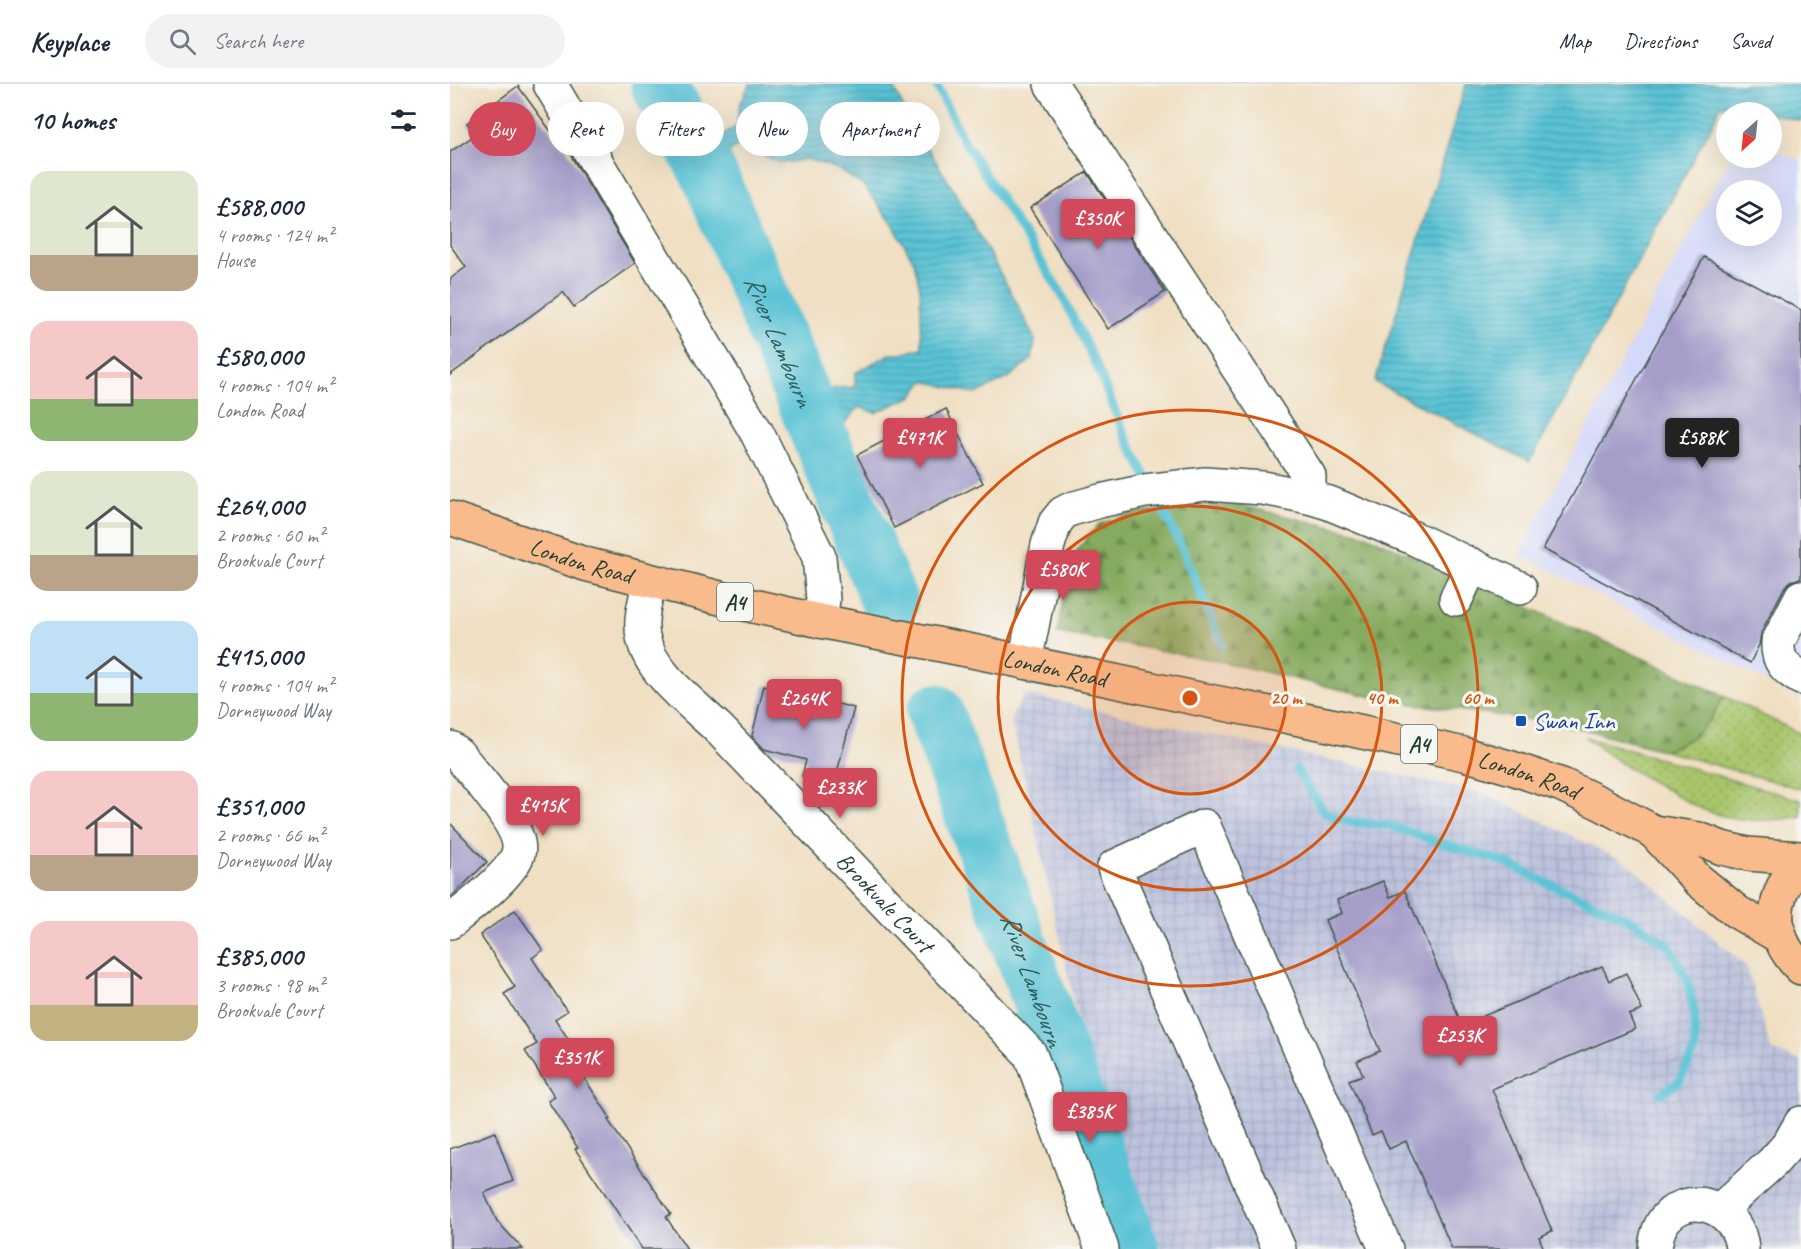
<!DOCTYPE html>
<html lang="en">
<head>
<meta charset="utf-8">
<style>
	:root { --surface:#fff; --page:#f2f2f3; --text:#1f2937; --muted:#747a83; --line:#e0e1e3; --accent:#d1495b }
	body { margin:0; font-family:Caveat,sans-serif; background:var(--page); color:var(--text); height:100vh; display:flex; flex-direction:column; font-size:22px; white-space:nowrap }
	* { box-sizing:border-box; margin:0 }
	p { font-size:20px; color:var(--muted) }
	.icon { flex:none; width:33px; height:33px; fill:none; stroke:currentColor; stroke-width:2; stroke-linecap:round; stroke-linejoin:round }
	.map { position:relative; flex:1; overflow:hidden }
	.drawer { display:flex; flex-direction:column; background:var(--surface); width:450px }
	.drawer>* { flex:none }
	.guide { position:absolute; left:18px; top:18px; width:570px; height:54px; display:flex; gap:12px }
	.needle { width:39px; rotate:207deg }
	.controls { position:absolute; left:1266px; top:18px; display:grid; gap:12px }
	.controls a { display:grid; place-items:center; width:66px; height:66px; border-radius:50%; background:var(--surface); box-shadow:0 6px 24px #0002; font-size:30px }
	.price { position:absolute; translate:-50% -51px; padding:0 14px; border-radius:6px; background:var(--accent); color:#fff; font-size:20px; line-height:39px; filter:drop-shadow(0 2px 3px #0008) }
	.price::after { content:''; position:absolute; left:50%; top:36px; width:18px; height:14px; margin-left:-9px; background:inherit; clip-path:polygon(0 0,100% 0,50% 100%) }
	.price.current { background:#222; color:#fff }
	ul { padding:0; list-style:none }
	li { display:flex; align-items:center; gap:18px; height:150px; padding:0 30px }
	li span { display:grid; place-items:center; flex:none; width:168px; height:120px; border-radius:18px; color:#555 }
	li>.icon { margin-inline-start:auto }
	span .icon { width:72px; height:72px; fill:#fffc; stroke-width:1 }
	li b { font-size:26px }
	h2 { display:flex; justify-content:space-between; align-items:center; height:72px; padding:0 30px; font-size:26px }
	.chip { padding:0 21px; border-radius:27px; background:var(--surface); box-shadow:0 6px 24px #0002; font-size:21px; line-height:54px }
	.chip.current { background:var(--accent); color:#fff }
	header { display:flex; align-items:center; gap:36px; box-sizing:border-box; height:84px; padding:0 30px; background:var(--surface); border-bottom:2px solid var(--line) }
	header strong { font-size:28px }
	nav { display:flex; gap:33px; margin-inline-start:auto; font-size:21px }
	.search { width:420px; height:54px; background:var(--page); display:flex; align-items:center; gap:15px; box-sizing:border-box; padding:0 21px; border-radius:33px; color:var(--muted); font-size:22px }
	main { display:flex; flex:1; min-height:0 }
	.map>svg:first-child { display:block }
	.built { fill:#d4d8f9; fill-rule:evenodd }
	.industrial { fill:url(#industrial-grid) }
	.grass { fill:url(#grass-dots); stroke:#648150; stroke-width:1.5 }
	.forest { fill:url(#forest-firs); stroke:#52744a; stroke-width:1.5 }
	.water { fill:url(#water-rules); stroke:#3c8084; stroke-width:1.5 }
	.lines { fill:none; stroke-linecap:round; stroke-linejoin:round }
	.stream { stroke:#5ac3d5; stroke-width:9 }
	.river { stroke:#5ac3d5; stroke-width:57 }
	.building { fill:#a59ec9 }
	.minor-casing { stroke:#3e5549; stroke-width:36 }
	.major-casing { stroke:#3e5549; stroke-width:36 }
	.minor { stroke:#fff; stroke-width:33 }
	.major { stroke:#fabb8c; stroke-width:33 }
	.ring { fill:none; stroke:#d45610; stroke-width:3 }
	.transit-dot { fill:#1a4fb4; stroke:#f6f6f2; stroke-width:2 }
	.labels { text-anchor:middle; stroke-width:6; stroke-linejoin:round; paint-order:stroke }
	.shield { fill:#f6f6f2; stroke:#60746d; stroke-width:1.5 }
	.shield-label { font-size:22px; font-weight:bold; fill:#1f3d34 }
	.street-label { font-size:24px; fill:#1f3d34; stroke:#f6f6f2 }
	.transit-label { font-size:24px; fill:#164399; stroke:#f6f6f2; text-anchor:start }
	.water-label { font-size:26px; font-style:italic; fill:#2e5e5c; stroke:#f6f6f2 }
	.centre { fill:#d45610; stroke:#f6f6f2; stroke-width:3 }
	.ring-label { font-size:18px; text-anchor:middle; font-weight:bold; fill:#d45610; stroke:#f6f6f2; stroke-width:6; stroke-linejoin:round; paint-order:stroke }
</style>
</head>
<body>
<header>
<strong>Keyplace</strong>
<div class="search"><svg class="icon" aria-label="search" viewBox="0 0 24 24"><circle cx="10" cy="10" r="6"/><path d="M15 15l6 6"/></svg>Search here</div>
<nav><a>Map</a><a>Directions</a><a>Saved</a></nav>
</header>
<main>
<section class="drawer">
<h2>10 homes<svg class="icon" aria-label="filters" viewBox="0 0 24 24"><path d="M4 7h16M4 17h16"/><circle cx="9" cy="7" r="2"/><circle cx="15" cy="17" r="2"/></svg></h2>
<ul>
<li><span style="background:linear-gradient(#dfe7d0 70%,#b9a48a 0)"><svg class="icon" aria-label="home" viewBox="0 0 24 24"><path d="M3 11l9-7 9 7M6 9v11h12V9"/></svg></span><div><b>£588,000</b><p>4 rooms · 124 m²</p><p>House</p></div></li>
<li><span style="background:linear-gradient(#f6c9c9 65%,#8fb573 0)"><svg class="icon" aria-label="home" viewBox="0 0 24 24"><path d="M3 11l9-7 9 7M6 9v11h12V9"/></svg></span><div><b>£580,000</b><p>4 rooms · 104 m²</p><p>London Road</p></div></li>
<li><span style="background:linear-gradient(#dfe7d0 70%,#b9a48a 0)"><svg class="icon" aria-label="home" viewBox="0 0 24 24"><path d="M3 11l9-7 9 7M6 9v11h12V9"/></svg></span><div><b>£264,000</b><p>2 rooms · 60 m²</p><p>Brookvale Court</p></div></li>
<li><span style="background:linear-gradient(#bfe0f5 60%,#8fb573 0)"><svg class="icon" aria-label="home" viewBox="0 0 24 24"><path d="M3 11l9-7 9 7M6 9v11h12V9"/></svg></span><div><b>£415,000</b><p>4 rooms · 104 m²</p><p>Dorneywood Way</p></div></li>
<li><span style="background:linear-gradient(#f6c9c9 70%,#b9a48a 0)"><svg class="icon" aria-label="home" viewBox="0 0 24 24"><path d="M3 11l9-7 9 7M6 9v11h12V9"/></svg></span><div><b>£351,000</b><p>2 rooms · 66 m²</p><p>Dorneywood Way</p></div></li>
<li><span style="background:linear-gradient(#f6c9c9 70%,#c2b280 0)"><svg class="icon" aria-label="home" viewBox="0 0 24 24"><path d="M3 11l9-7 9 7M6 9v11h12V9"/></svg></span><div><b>£385,000</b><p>3 rooms · 98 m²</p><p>Brookvale Court</p></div></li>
</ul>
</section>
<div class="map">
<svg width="1351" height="1165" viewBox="0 0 1351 1165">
	<defs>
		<pattern id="industrial-grid" width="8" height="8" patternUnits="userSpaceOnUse" patternTransform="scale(1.5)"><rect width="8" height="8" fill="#bdc3de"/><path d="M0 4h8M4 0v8" fill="none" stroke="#a2a8bf"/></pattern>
		<pattern id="grass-dots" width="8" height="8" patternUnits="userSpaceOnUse" patternTransform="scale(1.5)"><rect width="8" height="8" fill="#a8c56b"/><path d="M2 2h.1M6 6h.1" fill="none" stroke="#88a159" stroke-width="1.8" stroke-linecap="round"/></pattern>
		<pattern id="forest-firs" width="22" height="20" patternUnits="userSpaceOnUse" patternTransform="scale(1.5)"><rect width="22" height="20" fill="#86aa5f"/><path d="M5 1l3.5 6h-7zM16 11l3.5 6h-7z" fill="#6d8c4f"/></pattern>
		<pattern id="water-rules" width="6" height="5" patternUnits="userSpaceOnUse" patternTransform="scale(1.5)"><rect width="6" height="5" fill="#5ac3d5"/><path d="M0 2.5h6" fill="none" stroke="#4aa0ae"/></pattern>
	</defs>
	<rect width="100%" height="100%" fill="#f6f6f2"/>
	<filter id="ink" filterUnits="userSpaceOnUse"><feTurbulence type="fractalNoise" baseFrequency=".0167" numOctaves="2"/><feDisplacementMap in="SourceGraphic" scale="12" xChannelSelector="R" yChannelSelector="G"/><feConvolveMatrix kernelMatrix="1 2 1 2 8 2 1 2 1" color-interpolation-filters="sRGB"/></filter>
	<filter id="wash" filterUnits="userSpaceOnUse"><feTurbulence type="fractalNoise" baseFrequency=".008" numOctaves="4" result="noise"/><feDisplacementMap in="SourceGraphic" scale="24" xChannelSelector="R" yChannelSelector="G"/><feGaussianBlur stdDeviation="1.35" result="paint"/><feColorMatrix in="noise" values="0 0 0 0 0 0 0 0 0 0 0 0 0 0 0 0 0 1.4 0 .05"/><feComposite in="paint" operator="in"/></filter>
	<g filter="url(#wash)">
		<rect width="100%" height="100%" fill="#f0dfc2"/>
		<path class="built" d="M1322,65L1351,76V615L1069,470L1280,74H1322ZM1276,106H1322V152H1276Z"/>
		<polygon class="industrial" points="574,610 1036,710 1179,780 1297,883 1321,966 1351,977 1351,1165 701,1165 626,927 561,635"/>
		<g class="grass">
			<polygon points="1274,612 1351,650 1351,705 1215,667 1244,653 1260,636"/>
			<path d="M1135,653L1351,716V732C1320,739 1282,738 1252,725C1238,719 1225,710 1212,703C1184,688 1159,673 1135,653Z"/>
		</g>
		<polygon class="forest" points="789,421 916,451 1199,577 1274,612 1260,636 1244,653 1215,667 1133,645 1055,632 940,617 759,575 607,549 617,495 628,465 649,440 684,429"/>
		<g class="water">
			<polygon points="300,0 442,0 460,36 503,105 567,219 585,256 582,275 558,294 526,310 474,297 463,312 425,329 409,323 393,341 378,305 405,303 405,289 440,270 452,270 472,264 470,204 464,178 442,139 414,102 388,85 357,75 331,79 312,71 299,55 275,71 270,52 287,42 289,22"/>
			<polygon points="1016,0 1351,0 1351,37 1281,20 1269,23 1265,35 1080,378 925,298"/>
		</g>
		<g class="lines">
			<g class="stream">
				<polyline points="486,0 512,54 611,209 647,283 675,351 700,400"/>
				<polyline points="706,412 730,460 772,561"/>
				<polyline points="846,685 876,730 901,738 938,741 994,760 1054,778 1093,797 1177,834 1219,861 1238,899 1245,931 1245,966 1229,998 1210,1010"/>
			</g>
			<g class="river">
				<path id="s1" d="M209,0L260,92L440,519"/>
				<path id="s2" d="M485,628L681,1165"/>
			</g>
		</g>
		<g id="blocks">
			<g class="building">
				<polygon points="68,2 113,64 115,62 185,179 124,223 113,208 0,291 0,195 16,183 0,161 0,68 25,51 17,39"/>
				<polygon points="637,88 715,208 658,245 580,124"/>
				<polygon points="1254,173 1351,226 1351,494 1341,497 1334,504 1311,549 1309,561 1300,579 1093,465"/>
				<polygon points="496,325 533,399 444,444 407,371"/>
				<polygon points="314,601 404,624 384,700 352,692 356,676 314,665 302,652"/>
				<polygon points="0,739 37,778 0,814"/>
				<polygon points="933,797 940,813 955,807 1012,941 1152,882 1159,897 1176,889 1192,926 1179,931 1185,945 1042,1005 1102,1147 1089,1153 1094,1165 1002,1165 956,1057 939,1065 931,1047 922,1051 899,996 913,991 907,977 930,967 875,836 892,829 887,816"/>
				<polygon points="65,826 93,866 82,874 117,927 105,935 138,985 131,989 161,1035 158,1036 221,1130 216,1133 237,1165 192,1165 125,1065 128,1064 98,1017 105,1013 75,967 87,960 54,910 65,903 30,851"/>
				<polygon points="45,1048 63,1097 34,1109 47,1137 73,1165 0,1165 0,1065"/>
			</g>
		</g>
	</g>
	<g filter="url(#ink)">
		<use href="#blocks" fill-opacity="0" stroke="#3e5549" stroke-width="1.5"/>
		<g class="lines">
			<defs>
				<g id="minor">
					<polyline points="100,0 307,349 369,473 373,515 370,537"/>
					<polyline points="601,0 859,392 859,413"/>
					<path id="s3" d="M200,497C196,515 189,534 193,553C200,589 243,620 269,645L580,970L652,1165"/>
					<path d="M1351,513L1328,558C1327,577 1335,585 1351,594"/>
					<polyline points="1006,515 1022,481"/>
					<polyline points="575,578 598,461 605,439 613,429 621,425 650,417 695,407 755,400 813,404 859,413 879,419 961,453 1070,504"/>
					<path d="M0,664L8,670C23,690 76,745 68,770C61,791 18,824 0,838"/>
					<polyline points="1270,1126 1323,1078 1339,1060 1351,1039"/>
					<polyline points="829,1165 664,783 754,742 936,1165"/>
					<path d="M1205,1165C1206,1154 1208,1143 1216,1134C1244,1104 1290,1127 1292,1165"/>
				</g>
				<g id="major">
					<path id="s4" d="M0,434L135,480L290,519L370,537L527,568L759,617L880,641L1014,670L1062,684L1112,701L1150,719L1204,748L1249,755L1272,764L1298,770L1351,774"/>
					<polyline points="1204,748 1247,795 1287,828 1330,853"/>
					<path d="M1351,778C1319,811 1318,852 1351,884"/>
				</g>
			</defs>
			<use href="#minor" class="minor-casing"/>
			<use href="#major" class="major-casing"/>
			<use href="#minor" class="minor"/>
			<use href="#major" class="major"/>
		</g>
	</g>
	<circle cx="740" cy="614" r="96" fill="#d45610" fill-opacity=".12"/>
	<g class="ring">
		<circle cx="740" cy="614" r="96"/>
		<circle cx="740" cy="614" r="192"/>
		<circle cx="740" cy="614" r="288"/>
	</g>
	<rect class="transit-dot" x="1065" y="631" width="12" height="12" rx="3"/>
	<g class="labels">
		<g class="shield">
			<rect x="267" y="499" width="36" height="38" rx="4.5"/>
			<rect x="951" y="641" width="36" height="38" rx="4.5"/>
		</g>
		<g class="shield-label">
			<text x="285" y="526">A4</text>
			<text x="969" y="668">A4</text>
		</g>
		<g class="street-label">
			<text dy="8" stroke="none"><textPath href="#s4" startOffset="138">London Road</textPath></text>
			<text dy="8" stroke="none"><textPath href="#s4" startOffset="624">London Road</textPath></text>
			<text dy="8" stroke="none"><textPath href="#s4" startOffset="1110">London Road</textPath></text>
			<text dy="8" stroke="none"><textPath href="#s3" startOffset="418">Brookvale Court</textPath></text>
		</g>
		<g class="transit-label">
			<text x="1083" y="645">Swan Inn</text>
		</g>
		<g class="water-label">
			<text dy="9" stroke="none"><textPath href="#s1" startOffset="284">River Lambourn</textPath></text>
			<text dy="9" stroke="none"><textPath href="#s2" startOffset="285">River Lambourn</textPath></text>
		</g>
	</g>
	<circle cx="740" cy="614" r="9" class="centre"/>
	<g class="ring-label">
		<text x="836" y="620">20 m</text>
		<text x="932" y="620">40 m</text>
		<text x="1028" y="620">60 m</text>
	</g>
</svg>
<div class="controls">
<a><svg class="needle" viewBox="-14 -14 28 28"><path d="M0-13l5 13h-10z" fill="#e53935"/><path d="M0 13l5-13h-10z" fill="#747a83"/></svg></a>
<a><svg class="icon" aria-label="layers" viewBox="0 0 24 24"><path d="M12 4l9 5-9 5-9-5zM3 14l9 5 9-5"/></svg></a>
</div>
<b class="price" style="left:648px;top:166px">£350K</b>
<b class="price" style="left:470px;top:385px">£471K</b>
<b class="price current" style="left:1252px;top:385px">£588K</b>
<b class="price" style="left:613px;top:517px">£580K</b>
<b class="price" style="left:354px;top:646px">£264K</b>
<b class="price" style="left:390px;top:735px">£233K</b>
<b class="price" style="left:93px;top:753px">£415K</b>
<b class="price" style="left:1010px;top:983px">£253K</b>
<b class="price" style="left:127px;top:1005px">£351K</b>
<b class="price" style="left:640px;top:1059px">£385K</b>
<div class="guide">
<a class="chip current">Buy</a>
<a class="chip">Rent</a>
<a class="chip">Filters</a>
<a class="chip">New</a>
<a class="chip">Apartment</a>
</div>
</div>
</main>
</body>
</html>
